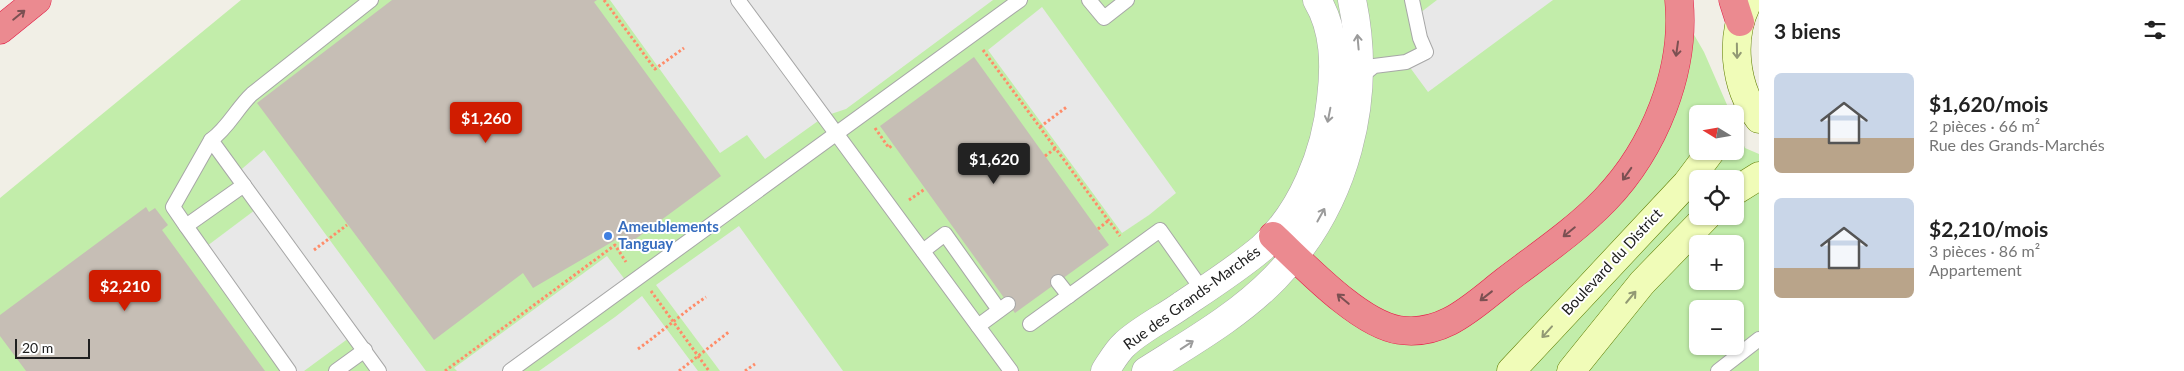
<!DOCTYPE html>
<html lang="fr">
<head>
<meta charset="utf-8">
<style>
	:root { --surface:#fff; --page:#f6f6f6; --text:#222; --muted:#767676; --accent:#d01c00 }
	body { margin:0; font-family:Lato,sans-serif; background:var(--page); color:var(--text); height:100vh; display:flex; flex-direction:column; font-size:19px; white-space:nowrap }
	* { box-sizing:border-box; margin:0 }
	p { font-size:16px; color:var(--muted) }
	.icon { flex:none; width:28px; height:28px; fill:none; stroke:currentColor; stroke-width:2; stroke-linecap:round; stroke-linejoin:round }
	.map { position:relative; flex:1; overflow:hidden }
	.drawer { display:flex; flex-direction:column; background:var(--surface); width:425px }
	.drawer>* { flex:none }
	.needle { width:32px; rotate:281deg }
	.tools { position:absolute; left:1689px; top:105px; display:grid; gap:10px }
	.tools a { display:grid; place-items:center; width:55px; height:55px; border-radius:8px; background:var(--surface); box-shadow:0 1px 4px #0004; font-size:25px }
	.scale { position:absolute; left:15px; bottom:12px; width:75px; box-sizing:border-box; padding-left:5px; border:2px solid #202020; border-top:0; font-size:14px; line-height:18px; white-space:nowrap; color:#202020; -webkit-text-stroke:4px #fff; paint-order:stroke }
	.price { position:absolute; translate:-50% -42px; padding:0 11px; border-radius:5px; background:var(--accent); color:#fff; font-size:16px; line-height:32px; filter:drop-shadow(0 1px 2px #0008) }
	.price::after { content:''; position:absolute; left:50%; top:30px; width:15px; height:11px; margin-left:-8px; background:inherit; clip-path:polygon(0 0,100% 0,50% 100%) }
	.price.active { background:#222; color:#fff }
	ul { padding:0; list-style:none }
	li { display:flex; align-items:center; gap:15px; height:125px; padding:0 15px }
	li span { display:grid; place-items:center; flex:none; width:140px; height:100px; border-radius:8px; color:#555 }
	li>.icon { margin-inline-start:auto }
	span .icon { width:60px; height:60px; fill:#fffc; stroke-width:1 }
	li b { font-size:21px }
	h2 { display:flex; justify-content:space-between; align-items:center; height:60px; padding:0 15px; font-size:21px }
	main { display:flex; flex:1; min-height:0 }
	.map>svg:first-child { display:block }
	.grass { fill:#c2edaa; fill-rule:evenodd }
	.parking { fill:#e8e8e8 }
	.building { fill:#c6beb5 }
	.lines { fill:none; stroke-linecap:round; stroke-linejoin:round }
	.lane-casing { stroke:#a7a7a7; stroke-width:16 }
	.street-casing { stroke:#a7a7a7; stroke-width:29 }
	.secondary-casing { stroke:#5f7e00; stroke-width:29 }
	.highway-casing { stroke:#e31e47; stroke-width:29 }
	.path { stroke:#ff8c69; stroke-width:3; stroke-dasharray:2.5 2.5; stroke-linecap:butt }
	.lane { stroke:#fff; stroke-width:14 }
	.street { stroke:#fff; stroke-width:28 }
	.secondary { stroke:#f0fcb8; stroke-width:28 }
	.highway { stroke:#eb8a90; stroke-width:28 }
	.oneway { stroke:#7b5052 }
	.oneway2 { stroke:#9b9b9b }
	.oneway3 { stroke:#929974 }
	.shop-dot { fill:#3f7fe0; stroke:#fff; stroke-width:2 }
	.labels { text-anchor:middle; stroke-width:4; stroke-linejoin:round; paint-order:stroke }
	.shop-label { font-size:15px; font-weight:bold; fill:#366cbe; stroke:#fff; text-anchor:start }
	.street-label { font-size:15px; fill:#202020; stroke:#fff }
</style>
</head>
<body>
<main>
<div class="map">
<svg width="1759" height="371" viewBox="0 0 1759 371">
	<rect width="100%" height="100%" fill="#f1efe6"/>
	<path class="grass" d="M241,0H1674L1704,52L1731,114H1698V151H1735V124L1745,148L1759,154V371H0V198ZM1698,179H1735V216H1698ZM1698,244H1735V281H1698ZM1698,309H1735V346H1698Z"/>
	<g class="parking">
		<polygon points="610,0 993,0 846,109 825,116 765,159 747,135 720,153"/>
		<polygon points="1437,0 1553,0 1428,92 1406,62 1426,52 1416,16"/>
		<polygon points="1042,7 1176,193 1149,215 1122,233 988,50"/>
		<polygon points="264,150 329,239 426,371 379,371 353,335 304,371 289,371 203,249 259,207 236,174"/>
		<polygon points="739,226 843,371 720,371 656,285"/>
		<polygon points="607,256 629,285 510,371 457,371 454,368"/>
		<polygon points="642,296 698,371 539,371 615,317"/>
	</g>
	<g class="building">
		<polygon points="392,0 597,0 594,2 721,176 630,243 624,235 533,288 523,273 434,340 257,103"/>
		<polygon points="974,57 1109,245 1015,313 880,126"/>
		<polygon points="146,207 149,212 155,208 168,225 162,230 265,371 26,371 0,336 0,315"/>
	</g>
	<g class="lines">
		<defs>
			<g id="lane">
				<polyline points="738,0 1011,371"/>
				<polyline points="1089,0 1104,18 1127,0"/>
				<polyline points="1358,79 1374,66 1406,62 1426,52 1420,38 1412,0"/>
				<polyline points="211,140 379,371"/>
				<polyline points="244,185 186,226 289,371"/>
				<path d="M186,226L173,207L211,140C228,128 237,108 252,94L371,0"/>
				<polyline points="923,251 945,234 999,310"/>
				<polyline points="1058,282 1069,296"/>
				<polyline points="1030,324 1160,230 1203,291"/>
				<polyline points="978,326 1008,304"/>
				<polyline points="336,371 365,350"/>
				<polyline points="510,371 1020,0"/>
				<polyline points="1718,371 1759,339"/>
			</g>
			<g id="street">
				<path d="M1105,371C1111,362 1117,351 1125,344C1141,329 1164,318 1182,305C1209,287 1237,269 1262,248C1302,212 1326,152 1331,99C1335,66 1335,30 1317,0"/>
				<path d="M1146,371C1190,343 1238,316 1275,278C1346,205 1373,99 1352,0"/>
			</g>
			<g id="secondary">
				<path d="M1749,0C1729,36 1734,86 1759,119"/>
				<polyline points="1735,191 1759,176"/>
				<polyline points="1511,371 1687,183 1711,151"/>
				<polyline points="1571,371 1642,283 1707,216"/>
			</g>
			<g id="highway">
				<polyline points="1733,0 1740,22"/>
				<polyline points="0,30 37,0"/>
				<path d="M1273,236C1304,265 1359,324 1399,330C1443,337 1473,306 1505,281C1539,255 1575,231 1605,200C1654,149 1686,71 1679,0"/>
			</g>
		</defs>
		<use href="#lane" class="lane-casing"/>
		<use href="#street" class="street-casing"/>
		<use href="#secondary" class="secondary-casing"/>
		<use href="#highway" class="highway-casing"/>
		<g class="path">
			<polyline points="604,0 655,69 684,48"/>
			<polyline points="983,50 1120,236"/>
			<polyline points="1040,127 1068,106"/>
			<polyline points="875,128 889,148 893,144"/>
			<polyline points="1045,156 1056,148"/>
			<polyline points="909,200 925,189"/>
			<polyline points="1098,229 1109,220"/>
			<polyline points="314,250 347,225"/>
			<polyline points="651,291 709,371"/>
			<path d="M638,349C662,332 682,313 706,297"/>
			<polyline points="445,371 615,245 626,262"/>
			<polyline points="679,371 730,331"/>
			<polyline points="745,371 755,364"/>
		</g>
		<use href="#lane" class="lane"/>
		<use href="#street" class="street"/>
		<use href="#secondary" class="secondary"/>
		<use href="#highway" class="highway"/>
	</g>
	<defs><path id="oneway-shaft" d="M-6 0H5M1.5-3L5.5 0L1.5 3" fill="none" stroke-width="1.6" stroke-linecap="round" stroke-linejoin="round" transform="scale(1.25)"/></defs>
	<g class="oneway">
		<use href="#oneway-shaft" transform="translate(19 15) rotate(-39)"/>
		<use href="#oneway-shaft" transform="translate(1677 49) rotate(98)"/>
		<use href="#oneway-shaft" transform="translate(1627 174) rotate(125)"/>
		<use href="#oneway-shaft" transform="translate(1569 232) rotate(141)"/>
		<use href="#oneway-shaft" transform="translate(1486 296) rotate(142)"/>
		<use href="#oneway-shaft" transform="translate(1343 299) rotate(-140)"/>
	</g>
	<g class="oneway2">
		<use href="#oneway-shaft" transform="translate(1358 42) rotate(-95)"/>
		<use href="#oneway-shaft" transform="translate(1329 115) rotate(101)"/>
		<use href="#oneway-shaft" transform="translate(1321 215) rotate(-61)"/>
		<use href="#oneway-shaft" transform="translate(1187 345) rotate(-33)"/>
	</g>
	<g class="oneway3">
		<use href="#oneway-shaft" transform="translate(1737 51) rotate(89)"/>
		<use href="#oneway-shaft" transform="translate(1631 297) rotate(-50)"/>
		<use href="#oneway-shaft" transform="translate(1547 332) rotate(132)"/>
	</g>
	<circle class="shop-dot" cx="608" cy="236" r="5"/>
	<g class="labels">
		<g class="shop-label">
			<text x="618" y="232">Ameublements<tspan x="618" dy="17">Tanguay</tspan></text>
		</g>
		<g class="street-label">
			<text transform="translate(1612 262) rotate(-47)" y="5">Boulevard du District</text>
			<text transform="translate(1192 298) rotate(-36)" y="5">Rue des Grands-Marchés</text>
		</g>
	</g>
</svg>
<div class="tools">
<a><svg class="needle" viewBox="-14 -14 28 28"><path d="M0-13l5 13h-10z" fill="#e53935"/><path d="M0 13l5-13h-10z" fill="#767676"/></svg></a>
<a><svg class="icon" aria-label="locate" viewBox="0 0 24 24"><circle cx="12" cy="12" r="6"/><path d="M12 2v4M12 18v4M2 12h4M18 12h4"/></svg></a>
<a>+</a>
<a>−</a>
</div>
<div class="scale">20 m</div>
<b class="price" style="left:486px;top:144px">$1,260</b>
<b class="price active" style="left:994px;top:185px">$1,620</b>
<b class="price" style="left:125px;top:312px">$2,210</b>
</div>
<section class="drawer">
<h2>3 biens<svg class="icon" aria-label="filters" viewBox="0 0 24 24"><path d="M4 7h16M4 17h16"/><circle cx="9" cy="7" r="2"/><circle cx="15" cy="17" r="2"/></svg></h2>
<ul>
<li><span style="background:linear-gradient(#c9d6e8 65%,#b9a48a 0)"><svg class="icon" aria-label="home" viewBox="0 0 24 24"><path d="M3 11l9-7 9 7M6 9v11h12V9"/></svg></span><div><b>$1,620/mois</b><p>2 pièces · 66 m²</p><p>Rue des Grands-Marchés</p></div></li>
<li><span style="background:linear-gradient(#c9d6e8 70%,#b9a48a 0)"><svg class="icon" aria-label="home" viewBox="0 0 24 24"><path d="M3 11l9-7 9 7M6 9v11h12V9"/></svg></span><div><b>$2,210/mois</b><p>3 pièces · 86 m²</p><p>Appartement</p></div></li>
</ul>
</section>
</main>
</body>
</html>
